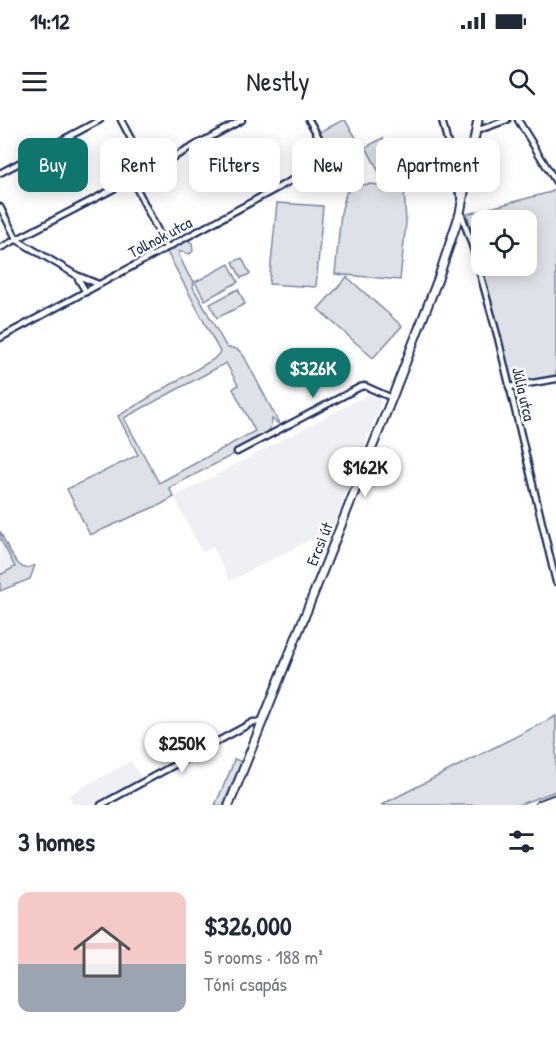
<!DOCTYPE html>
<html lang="en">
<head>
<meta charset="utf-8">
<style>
	:root { --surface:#fff; --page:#f6f6f7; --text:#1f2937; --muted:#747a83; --line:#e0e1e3; --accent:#0f766e }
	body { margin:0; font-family:"Patrick Hand",sans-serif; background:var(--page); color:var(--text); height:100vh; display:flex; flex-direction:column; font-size:22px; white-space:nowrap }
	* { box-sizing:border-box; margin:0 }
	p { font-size:20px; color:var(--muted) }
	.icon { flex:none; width:33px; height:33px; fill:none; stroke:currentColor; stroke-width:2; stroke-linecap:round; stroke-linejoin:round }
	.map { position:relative; height:685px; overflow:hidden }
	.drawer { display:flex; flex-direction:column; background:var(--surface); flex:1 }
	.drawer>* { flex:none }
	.guide { position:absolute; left:18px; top:18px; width:520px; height:54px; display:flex; gap:12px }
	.controls { position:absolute; left:471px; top:90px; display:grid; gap:12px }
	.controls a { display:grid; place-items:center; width:66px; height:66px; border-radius:12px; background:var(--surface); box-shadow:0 3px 15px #0003; font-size:30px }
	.price { position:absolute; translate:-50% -51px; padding:0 14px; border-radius:21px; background:#fff; color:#222; font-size:20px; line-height:39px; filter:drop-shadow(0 2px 3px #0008) }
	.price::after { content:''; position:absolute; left:50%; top:36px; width:18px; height:14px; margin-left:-9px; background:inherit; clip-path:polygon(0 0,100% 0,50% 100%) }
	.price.on { background:var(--accent); color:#fff }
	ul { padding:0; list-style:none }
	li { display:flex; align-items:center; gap:18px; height:150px; padding:0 18px }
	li+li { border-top:2px solid var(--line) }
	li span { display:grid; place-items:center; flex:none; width:168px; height:120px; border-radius:12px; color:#555 }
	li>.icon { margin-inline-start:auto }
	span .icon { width:72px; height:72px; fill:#fffc; stroke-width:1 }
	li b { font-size:26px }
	h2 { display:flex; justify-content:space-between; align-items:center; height:72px; padding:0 18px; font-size:26px }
	.tag { padding:0 21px; border-radius:12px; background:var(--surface); box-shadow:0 3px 15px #0003; font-size:21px; line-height:54px }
	.tag.on { background:var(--accent); color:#fff }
	.status { display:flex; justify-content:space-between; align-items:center; height:42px; padding:0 30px; background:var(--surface); direction:ltr }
	.status svg { height:16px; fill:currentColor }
	header { display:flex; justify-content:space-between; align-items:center; height:78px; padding:0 18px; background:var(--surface); font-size:27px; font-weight:600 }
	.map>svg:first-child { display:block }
	.built { fill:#eff0f4 }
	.green { fill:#dee1e7; stroke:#7c88a2; stroke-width:1.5; fill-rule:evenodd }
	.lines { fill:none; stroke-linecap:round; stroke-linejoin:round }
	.street-casing { stroke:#1b2f5e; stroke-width:9 }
	.secondary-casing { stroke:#1b2f5e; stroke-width:11 }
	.primary-casing { stroke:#1b2f5e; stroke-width:12 }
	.street { stroke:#fff; stroke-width:4.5 }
	.secondary { stroke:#fff; stroke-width:7 }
	.primary { stroke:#fff; stroke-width:8 }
	.labels { text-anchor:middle; stroke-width:5; stroke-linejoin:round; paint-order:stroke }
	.street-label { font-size:16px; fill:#1b2f5e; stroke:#fff }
</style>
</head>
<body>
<div class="status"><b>14:12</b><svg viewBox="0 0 49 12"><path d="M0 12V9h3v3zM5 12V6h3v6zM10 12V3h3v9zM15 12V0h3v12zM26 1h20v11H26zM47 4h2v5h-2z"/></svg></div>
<header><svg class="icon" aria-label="menu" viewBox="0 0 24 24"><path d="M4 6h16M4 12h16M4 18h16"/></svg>Nestly<svg class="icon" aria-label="search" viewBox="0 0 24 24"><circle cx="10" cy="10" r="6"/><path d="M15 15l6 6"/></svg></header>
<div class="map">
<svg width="556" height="685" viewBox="0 0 556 685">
	<rect width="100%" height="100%" fill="#fff"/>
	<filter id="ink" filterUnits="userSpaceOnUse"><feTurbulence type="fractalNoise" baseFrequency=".0167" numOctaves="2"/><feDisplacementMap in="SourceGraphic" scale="12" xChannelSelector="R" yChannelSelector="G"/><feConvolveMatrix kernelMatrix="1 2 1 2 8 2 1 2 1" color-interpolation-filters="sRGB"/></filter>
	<g filter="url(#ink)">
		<g class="built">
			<polygon points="369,274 382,280 333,408 230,461 213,427 202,432 174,377"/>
			<polygon points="0,418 15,447 0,455"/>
			<polygon points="131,641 142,660 94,685 74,685 69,675"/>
		</g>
		<g class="green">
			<polygon points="343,0 345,0 360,24 332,40 318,13"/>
			<polygon points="383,18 398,48 381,56 366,27"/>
			<polygon points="370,64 404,68 406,102 400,160 335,154 341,93 346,73 350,69 361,65"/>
			<path d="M556,69V257L511,266L491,183L467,94L551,72ZM482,100H526V146H482Z"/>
			<polygon points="277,83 323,86 316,167 269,164"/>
			<path d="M186,119L192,123L193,131L190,134L182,132H179V135L189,156L194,161L193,167L227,228C236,227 240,230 245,238L280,305L272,299C271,308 269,312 263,319L169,368L174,377L160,385L152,388L90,415L67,369L138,335L118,296L214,239L220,232L166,130ZM226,243L238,265L233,269L255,311L159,363L124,298Z"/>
			<polygon points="242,138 250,154 241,158 233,142"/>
			<polygon points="229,144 238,162 205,180 195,162"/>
			<polygon points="347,157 402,206 373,238 318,189"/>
			<polygon points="238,169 245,184 217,198 210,184"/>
			<path d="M0,411C4,420 15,447 25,448C27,448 34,446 35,445L30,459L0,471V455L15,447L0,418Z"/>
			<polygon points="556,596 556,671 518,685 381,685"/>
			<polygon points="234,639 242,642 223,685 215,685 231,649"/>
		</g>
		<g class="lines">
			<defs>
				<g id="street">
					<polyline points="121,0 148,51"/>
					<polyline points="442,0 451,37 459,73 462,78"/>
					<polyline points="518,0 556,62"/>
					<polyline points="476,11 507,0"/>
					<polyline points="0,53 100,0"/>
					<polyline points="132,59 166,127"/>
					<polyline points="0,87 17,120 76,155"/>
					<polyline points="461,93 473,128 498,218 556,462"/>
					<polyline points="0,128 148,51 242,0"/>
					<polyline points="86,172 76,155 98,164"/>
					<polyline points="0,218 331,39 309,0"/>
					<polyline points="509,267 556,259"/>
					<polyline points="237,332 360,267 365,266 392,278"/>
					<polyline points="101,685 253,602 262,602"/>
				</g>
				<polyline id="secondary" points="229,685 392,278 438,159 460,93 478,0"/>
				<polyline id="primary" points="540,685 556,679"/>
			</defs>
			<use href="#street" class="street-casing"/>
			<use href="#secondary" class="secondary-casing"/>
			<use href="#primary" class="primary-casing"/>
			<use href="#street" class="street"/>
			<use href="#secondary" class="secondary"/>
			<use href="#primary" class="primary"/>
		</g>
	</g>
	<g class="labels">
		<g class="street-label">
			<text transform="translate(160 117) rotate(-28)" y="6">Tollnok utca</text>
			<text transform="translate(524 274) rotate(77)" y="6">Júlia utca</text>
			<text transform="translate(319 424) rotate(-68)" y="6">Ercsi út</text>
		</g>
	</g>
</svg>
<div class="controls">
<a><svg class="icon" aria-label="locate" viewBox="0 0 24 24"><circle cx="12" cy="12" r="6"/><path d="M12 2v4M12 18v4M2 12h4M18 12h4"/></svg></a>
</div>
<b class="price on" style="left:313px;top:279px">$326K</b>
<b class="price" style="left:365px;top:378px">$162K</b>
<b class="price" style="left:182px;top:654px">$250K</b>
<div class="guide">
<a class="tag on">Buy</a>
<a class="tag">Rent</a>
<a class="tag">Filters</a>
<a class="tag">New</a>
<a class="tag">Apartment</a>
</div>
</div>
<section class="drawer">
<h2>3 homes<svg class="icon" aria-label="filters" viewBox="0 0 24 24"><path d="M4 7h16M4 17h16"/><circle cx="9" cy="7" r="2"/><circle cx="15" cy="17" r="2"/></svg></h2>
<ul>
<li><span style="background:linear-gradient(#f6c9c9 60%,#9aa5b1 0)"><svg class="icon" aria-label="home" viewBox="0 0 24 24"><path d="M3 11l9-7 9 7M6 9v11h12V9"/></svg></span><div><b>$326,000</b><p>5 rooms · 188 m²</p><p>Tóni csapás</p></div></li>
</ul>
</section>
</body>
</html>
